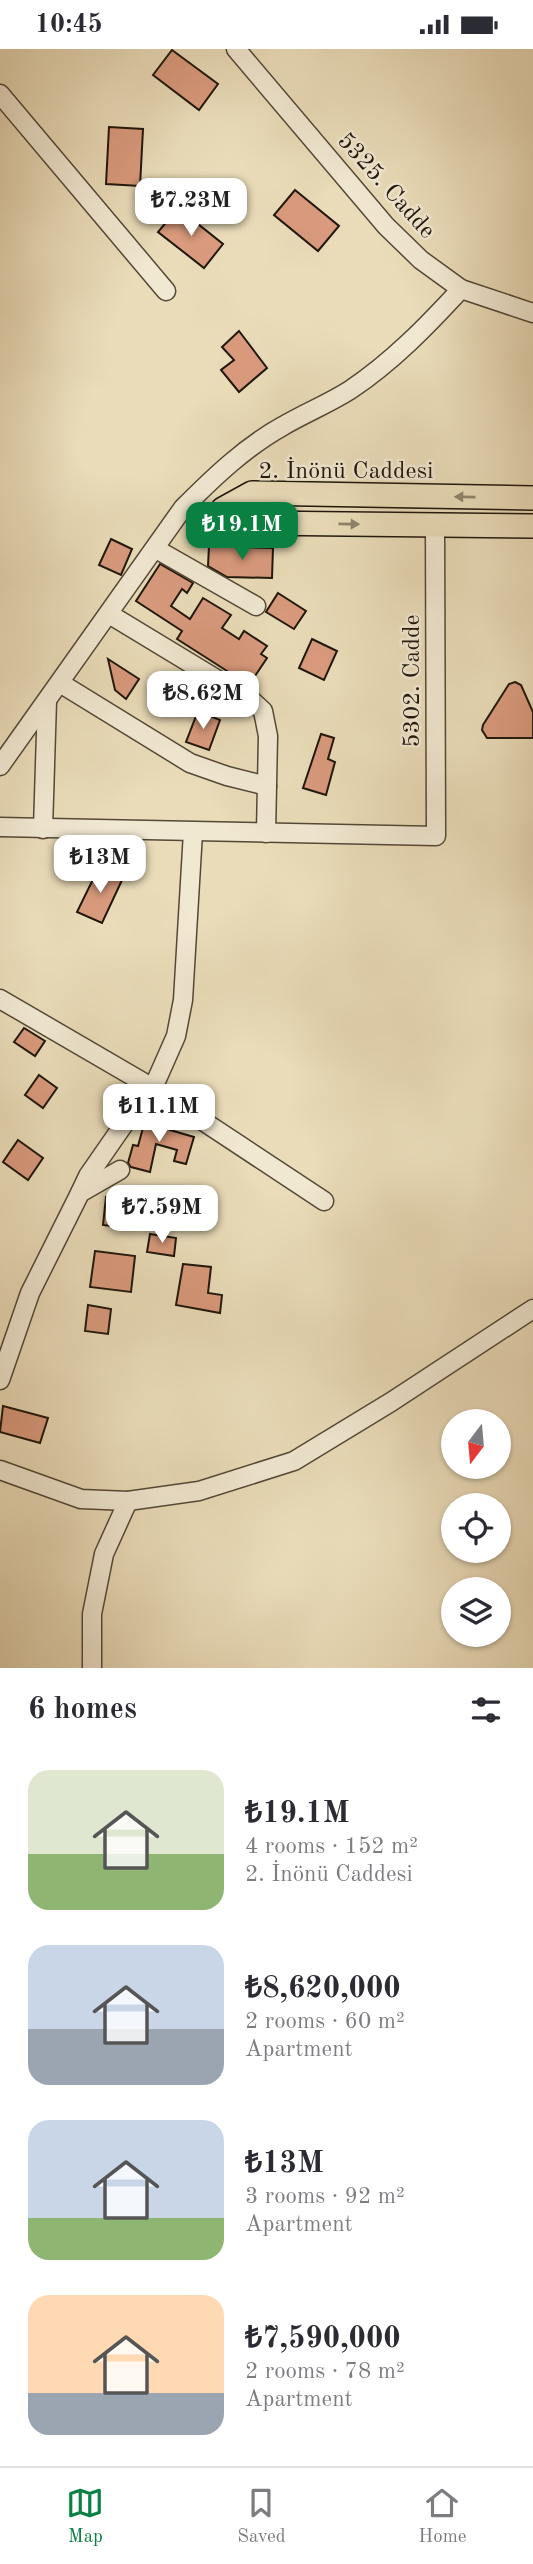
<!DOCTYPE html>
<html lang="en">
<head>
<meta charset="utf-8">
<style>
	:root { --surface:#fff; --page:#f7f7f7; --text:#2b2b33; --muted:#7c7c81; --line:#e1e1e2; --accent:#0b8043 }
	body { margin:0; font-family:"Old Standard TT",serif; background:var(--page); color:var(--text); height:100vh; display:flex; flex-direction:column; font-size:26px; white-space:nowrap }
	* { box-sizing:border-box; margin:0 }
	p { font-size:23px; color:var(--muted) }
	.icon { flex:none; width:38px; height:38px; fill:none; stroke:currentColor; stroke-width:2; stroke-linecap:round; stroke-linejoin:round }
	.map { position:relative; height:1619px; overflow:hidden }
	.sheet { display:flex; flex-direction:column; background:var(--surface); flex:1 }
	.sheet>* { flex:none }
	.needle { width:46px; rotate:196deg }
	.buttons { position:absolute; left:441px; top:1360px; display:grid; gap:14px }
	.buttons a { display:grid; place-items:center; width:70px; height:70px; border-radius:50%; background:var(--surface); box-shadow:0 2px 5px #0004; font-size:35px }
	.price { position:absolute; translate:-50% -60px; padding:0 16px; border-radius:14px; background:#fff; color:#222; font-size:23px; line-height:46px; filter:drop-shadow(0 2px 4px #0008) }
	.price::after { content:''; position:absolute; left:50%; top:42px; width:21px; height:16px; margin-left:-10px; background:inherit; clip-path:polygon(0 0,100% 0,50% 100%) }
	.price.on { background:var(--accent); color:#fff }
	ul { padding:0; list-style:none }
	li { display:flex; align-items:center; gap:21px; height:175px; padding:0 28px }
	li span { display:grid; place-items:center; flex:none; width:196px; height:140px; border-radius:21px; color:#555 }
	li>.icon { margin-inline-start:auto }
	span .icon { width:84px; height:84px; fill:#fffc; stroke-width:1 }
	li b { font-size:30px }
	h2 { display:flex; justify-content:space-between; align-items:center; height:84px; padding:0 28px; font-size:30px }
	.status { display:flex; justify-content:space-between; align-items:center; height:49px; padding:0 35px; background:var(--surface); direction:ltr }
	.status svg { height:19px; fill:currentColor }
	.menu { display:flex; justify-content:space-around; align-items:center; height:98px; border-top:2px solid var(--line); background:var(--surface); font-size:19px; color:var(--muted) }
	.menu a { display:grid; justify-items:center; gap:4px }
	.menu .on { color:var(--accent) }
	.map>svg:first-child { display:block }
	.building { fill:#d99a7d; stroke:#1f160c; stroke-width:2 }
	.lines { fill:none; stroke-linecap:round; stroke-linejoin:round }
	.minor-casing { stroke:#524837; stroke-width:21 }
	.major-casing { stroke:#1f160c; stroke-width:26 }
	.minor { stroke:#f1e8d2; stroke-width:18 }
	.major { stroke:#eadcb9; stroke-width:23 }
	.oneway { fill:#8f836b }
	.labels { text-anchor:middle; stroke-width:5; stroke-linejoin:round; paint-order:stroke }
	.street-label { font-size:24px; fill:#1f160c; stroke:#f1e8d2 }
</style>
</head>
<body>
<div class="status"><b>10:45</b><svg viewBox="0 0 49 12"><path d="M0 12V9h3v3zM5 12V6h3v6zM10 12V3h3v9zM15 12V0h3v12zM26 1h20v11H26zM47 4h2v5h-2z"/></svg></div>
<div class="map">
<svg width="533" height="1619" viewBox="0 0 533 1619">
	<rect width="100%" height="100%" fill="#eadcb9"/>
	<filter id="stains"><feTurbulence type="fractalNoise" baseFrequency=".00286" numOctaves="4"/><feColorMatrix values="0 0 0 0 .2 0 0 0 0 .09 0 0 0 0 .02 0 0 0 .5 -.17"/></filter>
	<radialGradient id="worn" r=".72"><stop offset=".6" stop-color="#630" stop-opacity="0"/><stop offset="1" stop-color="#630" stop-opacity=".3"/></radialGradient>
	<g class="building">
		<polygon points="172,1 218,35 199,61 153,26"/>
		<polygon points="109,78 143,80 140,137 106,135"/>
		<polygon points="295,141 339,177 318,202 274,166"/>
		<polygon points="178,159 223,195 204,219 158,183"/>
		<polygon points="239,282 267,319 239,343 221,321 234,311 222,298"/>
		<polygon points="111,490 132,500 121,526 99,516"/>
		<polygon points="209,497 273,499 272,529 227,528 208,517"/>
		<polygon points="160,515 193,534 187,544 182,540 171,557 190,570 203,549 231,566 222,579 239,590 244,582 267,597 261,605 267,609 249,636 177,590 182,582 136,552"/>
		<polygon points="278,544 306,562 294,580 266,563"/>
		<polygon points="312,590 337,602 324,631 299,619"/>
		<polygon points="108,610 139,630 126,650 115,641"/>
		<polygon points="515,633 521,636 533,663 533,689 487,689 482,681 483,676 509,635"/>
		<polygon points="198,662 220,671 209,701 186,693"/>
		<polygon points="321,685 334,689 328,710 335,713 326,746 303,739"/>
		<polygon points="99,818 123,829 102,874 77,863"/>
		<polygon points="24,979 45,992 35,1007 14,993"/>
		<polygon points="39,1026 57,1039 43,1059 25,1046"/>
		<polygon points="146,1068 171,1075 170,1081 194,1088 186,1115 174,1112 177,1101 156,1095 150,1123 131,1118 128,1114 133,1096 138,1097"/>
		<polygon points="18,1091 43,1109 28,1131 3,1113"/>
		<polygon points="106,1148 128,1151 125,1179 103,1176"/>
		<polygon points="150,1185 176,1189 174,1207 147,1203"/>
		<polygon points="95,1202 135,1207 131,1243 90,1238"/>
		<polygon points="183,1215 211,1218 208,1244 222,1246 220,1264 176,1256"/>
		<polygon points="88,1256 111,1260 108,1285 85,1282"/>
		<polygon points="3,1357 48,1369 40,1394 0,1383"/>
	</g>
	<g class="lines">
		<defs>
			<g id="minor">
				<polyline points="236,0 386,177 421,211 461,240 533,264"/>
				<polyline points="0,45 166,242"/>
				<polyline points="156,500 256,557"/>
				<polyline points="109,565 251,651 263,662 268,687 266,784"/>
				<polyline points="60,634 190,714 227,727 267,737"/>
				<path d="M0,717L183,459C213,429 245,398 283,377C305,364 328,355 350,341C392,313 427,277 461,240"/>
				<polyline points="0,778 436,787 435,476"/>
				<polyline points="43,780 47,652"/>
				<polyline points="0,950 153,1039 324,1152"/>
				<polyline points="80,1144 88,1127 140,1052 153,1039 176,987 183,951 193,783"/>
				<polyline points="0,1331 30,1244 80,1144 120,1121"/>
				<polyline points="0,1421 81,1450 128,1452 199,1442 294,1412 391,1353 533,1260"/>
				<polyline points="92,1619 92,1565 104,1505 128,1452"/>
			</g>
			<polyline id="major" points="533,449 252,444 223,460 255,474 533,477"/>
		</defs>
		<use href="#minor" class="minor-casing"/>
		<use href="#major" class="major-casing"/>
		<use href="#minor" class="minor"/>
		<use href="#major" class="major"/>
	</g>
	<defs><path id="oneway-solid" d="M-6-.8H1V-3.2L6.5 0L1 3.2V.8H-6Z" transform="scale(1.75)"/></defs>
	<g class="oneway">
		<use href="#oneway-solid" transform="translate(465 448) rotate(-179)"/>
		<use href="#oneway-solid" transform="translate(349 475) rotate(1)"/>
	</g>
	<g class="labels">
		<g class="street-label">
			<text transform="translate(387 136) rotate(48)" y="8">5325. Cadde</text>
			<text x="346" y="429">2. İnönü Caddesi</text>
			<text transform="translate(411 632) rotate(-90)" y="8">5302. Cadde</text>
		</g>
	</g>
	<rect width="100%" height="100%" filter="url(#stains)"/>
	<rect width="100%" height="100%" fill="url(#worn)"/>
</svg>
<div class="buttons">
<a><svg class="needle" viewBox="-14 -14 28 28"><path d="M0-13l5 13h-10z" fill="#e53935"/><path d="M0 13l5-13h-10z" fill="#7c7c81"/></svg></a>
<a><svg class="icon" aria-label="locate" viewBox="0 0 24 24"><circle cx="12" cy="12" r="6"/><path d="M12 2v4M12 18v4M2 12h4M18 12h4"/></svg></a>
<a><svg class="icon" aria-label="layers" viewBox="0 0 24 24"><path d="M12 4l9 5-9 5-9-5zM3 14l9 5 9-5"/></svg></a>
</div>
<b class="price" style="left:191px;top:189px">₺7.23M</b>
<b class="price on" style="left:242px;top:513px">₺19.1M</b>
<b class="price" style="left:203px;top:682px">₺8.62M</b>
<b class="price" style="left:100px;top:846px">₺13M</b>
<b class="price" style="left:159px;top:1095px">₺11.1M</b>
<b class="price" style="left:162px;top:1196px">₺7.59M</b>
</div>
<section class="sheet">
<h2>6 homes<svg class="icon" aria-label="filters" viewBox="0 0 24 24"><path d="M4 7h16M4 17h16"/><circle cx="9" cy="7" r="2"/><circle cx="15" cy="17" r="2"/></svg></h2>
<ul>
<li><span style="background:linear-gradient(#dfe7d0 60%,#8fb573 0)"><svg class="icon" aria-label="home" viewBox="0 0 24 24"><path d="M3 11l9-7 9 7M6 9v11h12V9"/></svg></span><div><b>₺19.1M</b><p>4 rooms · 152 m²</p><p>2. İnönü Caddesi</p></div></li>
<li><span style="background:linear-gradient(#c9d6e8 60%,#9aa5b1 0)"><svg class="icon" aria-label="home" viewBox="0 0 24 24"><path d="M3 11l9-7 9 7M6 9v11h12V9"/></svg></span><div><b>₺8,620,000</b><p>2 rooms · 60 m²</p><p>Apartment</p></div></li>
<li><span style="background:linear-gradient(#c9d6e8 70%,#8fb573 0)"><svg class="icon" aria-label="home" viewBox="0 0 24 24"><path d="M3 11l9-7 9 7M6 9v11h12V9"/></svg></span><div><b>₺13M</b><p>3 rooms · 92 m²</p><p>Apartment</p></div></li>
<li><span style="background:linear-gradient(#ffd9b3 70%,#9aa5b1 0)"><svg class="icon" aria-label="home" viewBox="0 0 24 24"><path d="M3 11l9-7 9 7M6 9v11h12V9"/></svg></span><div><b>₺7,590,000</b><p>2 rooms · 78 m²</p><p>Apartment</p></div></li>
</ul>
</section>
<nav class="menu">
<a class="on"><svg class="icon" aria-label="map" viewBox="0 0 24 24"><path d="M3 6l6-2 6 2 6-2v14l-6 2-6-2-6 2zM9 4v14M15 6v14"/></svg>Map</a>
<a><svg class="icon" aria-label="saved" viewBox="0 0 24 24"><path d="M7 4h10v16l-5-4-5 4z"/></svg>Saved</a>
<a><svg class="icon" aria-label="home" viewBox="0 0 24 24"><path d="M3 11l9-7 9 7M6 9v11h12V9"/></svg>Home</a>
</nav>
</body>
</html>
